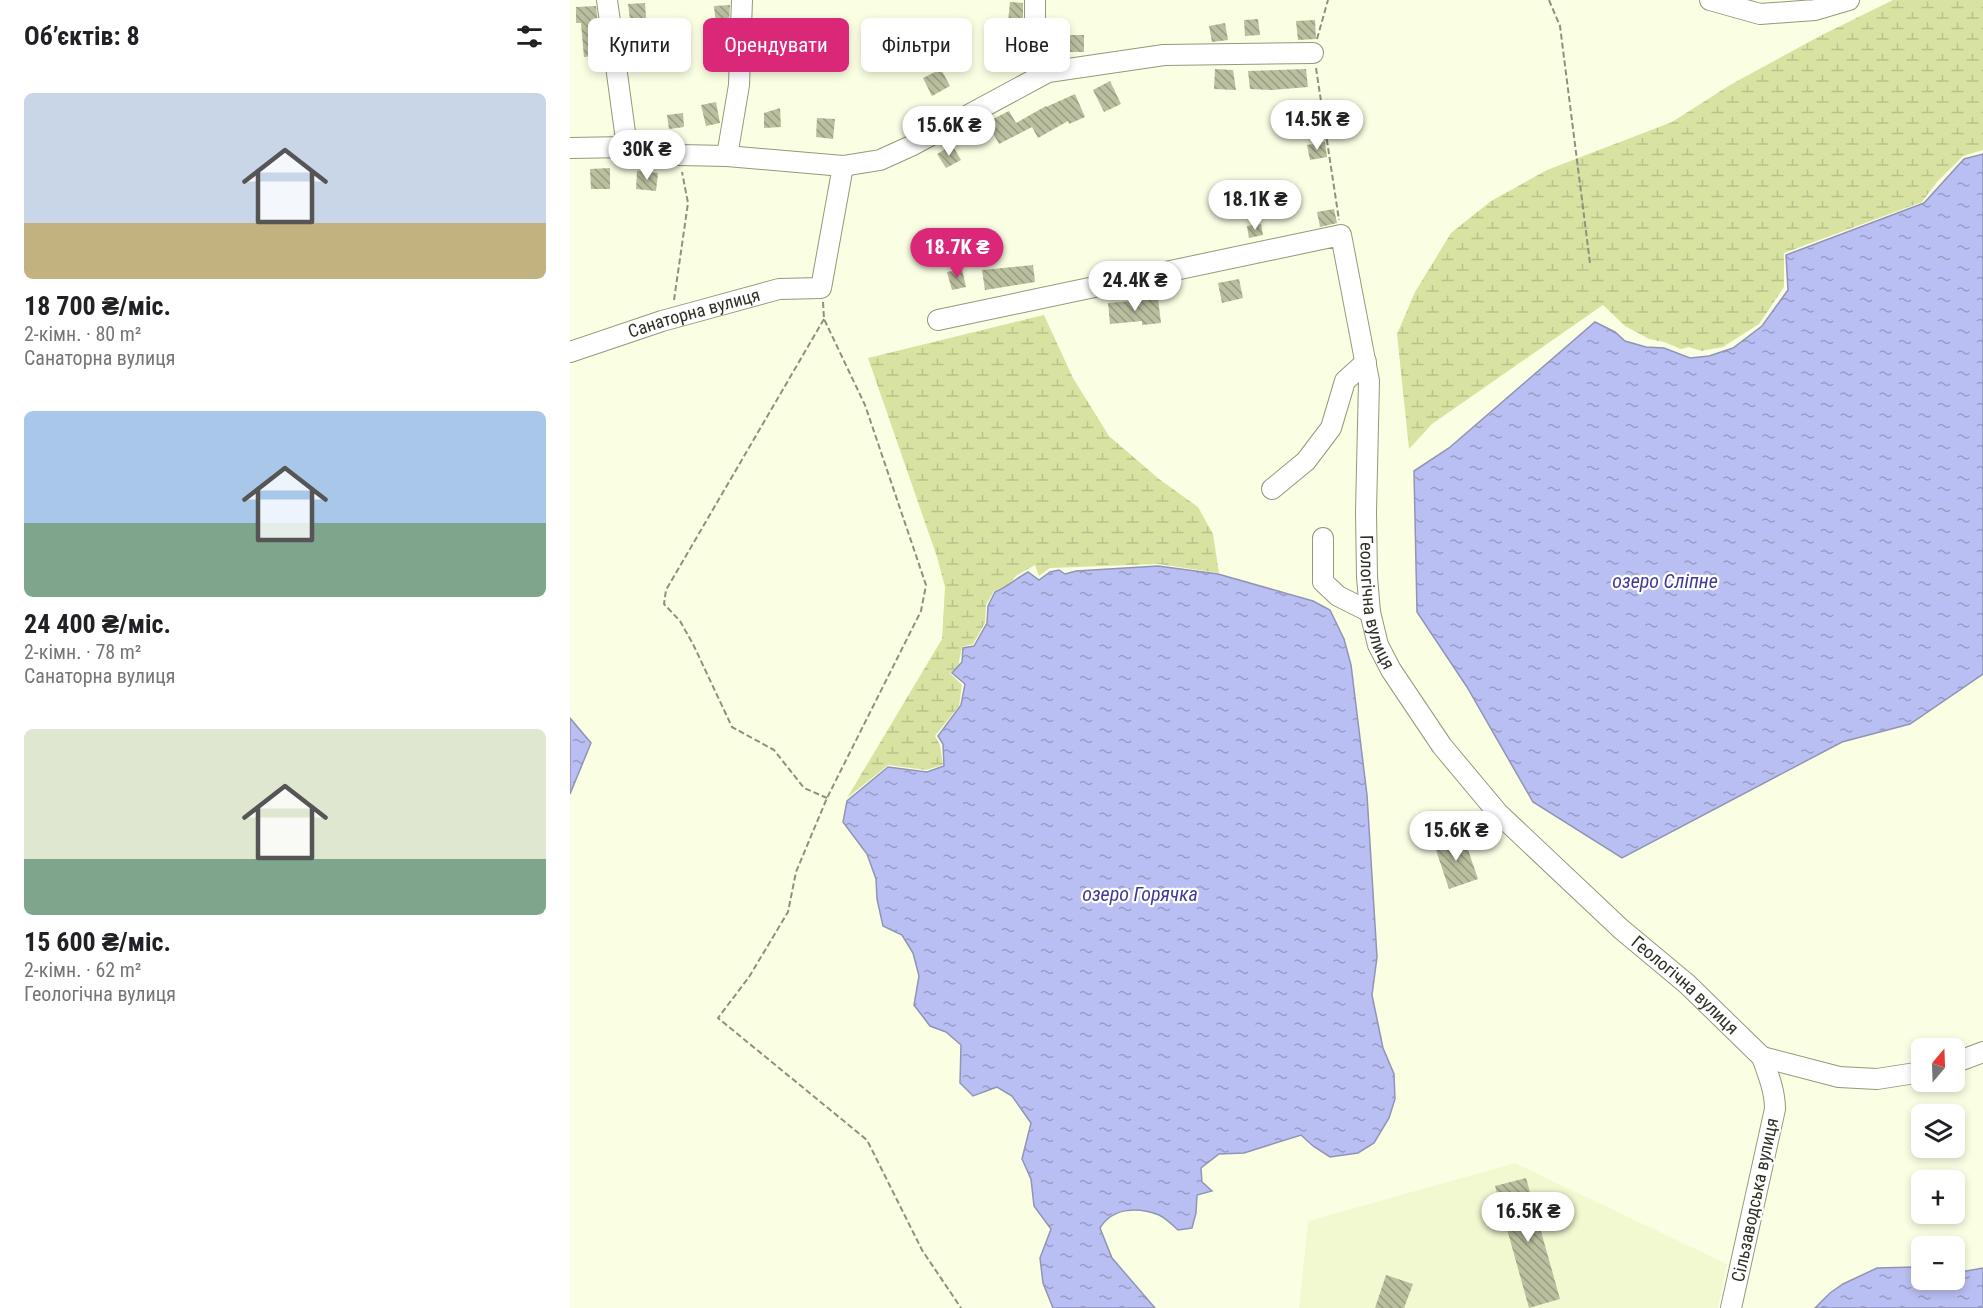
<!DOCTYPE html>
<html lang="uk">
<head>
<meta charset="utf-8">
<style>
	:root { --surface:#fff; --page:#f2f2f2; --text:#202124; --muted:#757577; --accent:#db2777 }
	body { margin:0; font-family:"Roboto Condensed",sans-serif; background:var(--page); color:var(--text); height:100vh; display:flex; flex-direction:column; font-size:22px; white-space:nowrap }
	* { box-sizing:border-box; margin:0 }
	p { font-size:20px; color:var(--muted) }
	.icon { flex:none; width:33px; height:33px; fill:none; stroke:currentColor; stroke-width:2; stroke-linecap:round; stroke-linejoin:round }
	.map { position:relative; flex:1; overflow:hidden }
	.details { display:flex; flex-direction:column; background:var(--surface); width:570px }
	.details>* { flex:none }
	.top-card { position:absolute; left:18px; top:18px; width:570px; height:54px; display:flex; gap:12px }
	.needle { width:39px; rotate:19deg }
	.fabs { position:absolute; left:1341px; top:1038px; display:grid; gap:12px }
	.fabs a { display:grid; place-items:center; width:54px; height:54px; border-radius:9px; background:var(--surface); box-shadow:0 3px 9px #0003; font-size:30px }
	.price { position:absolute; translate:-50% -51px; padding:0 14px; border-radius:21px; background:#fff; color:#222; font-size:20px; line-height:39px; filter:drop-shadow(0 2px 3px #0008) }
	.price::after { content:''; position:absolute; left:50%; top:36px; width:18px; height:14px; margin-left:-9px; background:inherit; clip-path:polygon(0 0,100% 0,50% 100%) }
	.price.selected { background:var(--accent); color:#fff }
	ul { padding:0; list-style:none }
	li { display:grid; align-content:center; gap:12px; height:318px; padding:0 24px }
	li span { display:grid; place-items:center; height:186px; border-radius:9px; color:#555 }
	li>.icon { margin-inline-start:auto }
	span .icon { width:108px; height:108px; fill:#fffc; stroke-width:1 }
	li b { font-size:26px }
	h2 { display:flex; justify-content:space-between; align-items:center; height:72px; padding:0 24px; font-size:26px }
	.tag { padding:0 21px; border-radius:9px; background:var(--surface); box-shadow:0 3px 9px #0003; font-size:21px; line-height:54px }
	.tag.selected { background:var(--accent); color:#fff }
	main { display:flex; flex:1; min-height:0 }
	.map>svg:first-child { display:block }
	.built { fill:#f2f9d0 }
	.wetland { fill:url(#wetland-marsh) }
	.water { fill:url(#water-ripples); stroke:#9094b5; stroke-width:1.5 }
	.building { fill:url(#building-back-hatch) }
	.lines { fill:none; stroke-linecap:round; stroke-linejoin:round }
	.minor-casing { stroke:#93997a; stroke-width:22 }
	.path { stroke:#8d917e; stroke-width:2; stroke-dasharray:6 3; stroke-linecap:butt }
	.minor { stroke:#fff; stroke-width:20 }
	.labels { text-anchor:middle; stroke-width:4.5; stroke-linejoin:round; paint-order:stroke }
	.street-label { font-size:18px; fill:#2f3125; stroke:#fff }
	.water-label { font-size:20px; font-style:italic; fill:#41399a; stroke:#fff }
</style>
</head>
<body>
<main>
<section class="details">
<h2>Об’єктів: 8<svg class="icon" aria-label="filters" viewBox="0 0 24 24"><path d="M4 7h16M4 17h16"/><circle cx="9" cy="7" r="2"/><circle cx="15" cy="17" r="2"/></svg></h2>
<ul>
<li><span style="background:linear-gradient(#c9d6e8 70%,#c2b280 0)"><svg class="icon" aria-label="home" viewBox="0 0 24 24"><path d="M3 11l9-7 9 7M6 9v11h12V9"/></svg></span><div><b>18 700 ₴/міс.</b><p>2-кімн. · 80 m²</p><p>Санаторна вулиця</p></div></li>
<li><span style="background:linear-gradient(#a9c7e8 60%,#7fa58c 0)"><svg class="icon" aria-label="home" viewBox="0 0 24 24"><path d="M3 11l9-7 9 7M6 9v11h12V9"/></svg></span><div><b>24 400 ₴/міс.</b><p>2-кімн. · 78 m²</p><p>Санаторна вулиця</p></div></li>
<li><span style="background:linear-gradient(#dfe7d0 70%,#7fa58c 0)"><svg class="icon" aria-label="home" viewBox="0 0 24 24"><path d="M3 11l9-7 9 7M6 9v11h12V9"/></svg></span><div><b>15 600 ₴/міс.</b><p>2-кімн. · 62 m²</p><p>Геологічна вулиця</p></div></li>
</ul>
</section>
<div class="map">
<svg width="1413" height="1308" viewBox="0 0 1413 1308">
	<defs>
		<pattern id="wetland-marsh" width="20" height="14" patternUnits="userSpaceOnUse" patternTransform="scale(1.5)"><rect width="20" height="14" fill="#d8e2a1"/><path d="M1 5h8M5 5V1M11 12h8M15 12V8" fill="none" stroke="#bac28a"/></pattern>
		<pattern id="water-ripples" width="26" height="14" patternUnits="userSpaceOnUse" patternTransform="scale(1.5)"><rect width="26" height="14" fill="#babff3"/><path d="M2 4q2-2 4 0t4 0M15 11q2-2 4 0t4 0" fill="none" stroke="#989cc5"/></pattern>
		<pattern id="building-back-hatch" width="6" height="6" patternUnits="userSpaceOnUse" patternTransform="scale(1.5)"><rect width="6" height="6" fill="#babf9f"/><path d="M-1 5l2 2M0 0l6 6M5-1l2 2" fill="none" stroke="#989c81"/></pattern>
	</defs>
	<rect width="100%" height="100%" fill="#faffe4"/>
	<polygon class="built" points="945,1163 1157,1264 1148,1308 729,1308 738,1221"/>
	<g class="wetland">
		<polygon points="1323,0 1413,0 1413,150 1393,156 1367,182 1352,202 1214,253 1214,287 1189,324 1153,347 1131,351 1119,347 1111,349 1094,342 1079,339 1055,326 1033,305 862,424 839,449 827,334 845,292 881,233 921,201 977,170 1102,122 1160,85 1250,36"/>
		<polygon points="474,315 503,378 539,436 589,479 628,507 643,534 649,573 588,564 480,568 469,576 465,565 446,576 438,585 424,591 416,605 415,623 403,644 392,647 388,667 380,673 392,685 389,706 365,736 370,745 373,765 356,770 318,765 277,798 372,639 375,587 367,557 298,358"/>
	</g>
	<g class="water">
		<polygon points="1413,154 1413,674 1340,724 1272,742 1052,858 963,802 897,687 847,612 844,471 879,448 1025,322 1045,332 1055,341 1076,347 1094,348 1120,358 1139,356 1163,348 1192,326 1218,290 1216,255 1354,203 1394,159"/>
		<path d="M588,566L648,574L743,601L760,610L774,639L781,665L797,795L807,957L802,995L813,1048L824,1074L825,1099L819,1118L804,1143L788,1153L760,1157L743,1146L731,1135L674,1153L649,1154L631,1168L632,1182L642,1191L627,1195L626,1213L622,1228L608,1230C602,1225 596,1218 589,1215C568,1207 543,1207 530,1228L542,1258L585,1308H483L473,1283L470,1258L481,1229L464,1206L461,1179L452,1159L461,1123L442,1096L427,1087L403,1096L390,1083L391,1045L376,1032L360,1026L344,1005L349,976L343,953L332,935L313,926L307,899L306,879L297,854L273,822L277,801L318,767L357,772L374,766L373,744L368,736L391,705L395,684L382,673L392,662L393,648L404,646L417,623L418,606L425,592C439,586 445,579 458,572L469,580L480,572L489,570L495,574L506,571Z"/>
		<polygon points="0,718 21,743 0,794"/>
		<polygon points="1346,1267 1351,1268 1352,1280 1384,1280 1385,1273 1413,1268 1413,1308 1245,1308 1260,1293 1273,1284 1307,1268"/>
	</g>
	<g class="building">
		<polygon points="440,2 453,3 453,24 438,22"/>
		<polygon points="75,3 77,32 81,49 64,51 58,4"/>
		<polygon points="160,5 159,24 146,25 144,6"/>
		<polygon points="26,6 32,55 14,57 11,23 6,23 6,7"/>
		<polygon points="688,19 690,35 675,36 674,20"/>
		<polygon points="745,20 746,39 728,40 726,21"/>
		<polygon points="655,23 658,40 642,42 639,26"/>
		<polygon points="497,35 514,35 514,52 498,52"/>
		<polygon points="371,69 380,86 362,96 353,78"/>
		<polygon points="645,69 663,70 666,90 644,89"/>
		<polygon points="736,69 738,87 702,90 680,89 678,71"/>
		<polygon points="540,81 551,104 534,112 523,90"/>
		<polygon points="505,94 515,117 499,124 498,121 468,138 462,127 429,144 417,122 439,111 446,123 476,106 476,107"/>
		<polygon points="146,102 150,123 136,126 131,105"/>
		<polygon points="210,108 211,127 194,128 194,113"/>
		<polygon points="113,113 114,127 99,129 97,115"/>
		<polygon points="247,118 265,119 263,139 246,137"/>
		<polygon points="755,142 757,157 740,160 737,145"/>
		<polygon points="382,145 391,160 376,168 367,154"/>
		<polygon points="40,168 40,189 21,189 20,169"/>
		<polygon points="67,171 88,173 86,191 66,189"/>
		<polygon points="764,209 767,223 750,227 747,212"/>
		<polygon points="691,224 693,235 679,238 677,226"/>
		<polygon points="463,265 465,282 415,290 412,270"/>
		<polygon points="392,269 396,287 382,290 377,272"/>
		<polygon points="669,279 673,298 652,303 648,283"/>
		<polygon points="588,299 591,323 572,325 572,321 540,324 538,303"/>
		<polygon points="893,835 908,879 879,889 864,844"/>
		<polygon points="956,1178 990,1299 959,1308 925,1186"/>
		<polygon points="816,1275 843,1284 834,1308 805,1308"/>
	</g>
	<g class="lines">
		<defs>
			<g id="minor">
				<polyline points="37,0 57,147"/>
				<polyline points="465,0 465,33 478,72"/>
				<polyline points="1140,0 1190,14 1245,10 1279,0"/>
				<polyline points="0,148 57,147 109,155 157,156 273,166 310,160 341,146 478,72 594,55 743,53"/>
				<polyline points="157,156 169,85 172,0"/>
				<path id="s1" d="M368,320L771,235L799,381L796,512L797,577L800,612L808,645L821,670L872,746L928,813L1051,929L1117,984L1192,1057C1198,1074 1205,1091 1205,1109L1161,1308"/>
				<path id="s2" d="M0,352L92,321L209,289L251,288L273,166"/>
				<polyline points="702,489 736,461 761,428 775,381 796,362"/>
				<polyline points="753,538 753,582 768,596 800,612"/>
				<polyline points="1192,1057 1269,1077 1307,1079 1352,1072"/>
				<polyline points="1384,1063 1413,1052"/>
			</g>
		</defs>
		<use href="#minor" class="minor-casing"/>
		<g class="path">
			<polyline points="979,0 990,26 1020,263"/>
			<polyline points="747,39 758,0"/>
			<polyline points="746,68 769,220"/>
			<polyline points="104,300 118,203 112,172"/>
			<polyline points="253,302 254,319 295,405 356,585 351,611 257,798 226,872 218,912 179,977 148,1018 297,1140 352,1250 391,1308"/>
			<polyline points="254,319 96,590 94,604 110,621 123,644 162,727 204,750 234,788 257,798"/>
		</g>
		<use href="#minor" class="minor"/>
	</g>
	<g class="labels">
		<g class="street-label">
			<text dy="6" stroke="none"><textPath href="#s2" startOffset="130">Санаторна вулиця</textPath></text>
			<text dy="6" stroke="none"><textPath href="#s1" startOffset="783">Геологічна вулиця</textPath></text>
			<text dy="6" stroke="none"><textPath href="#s1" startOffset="1287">Геологічна вулиця</textPath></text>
			<text transform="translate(1185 1200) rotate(-78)" y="6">Сільзаводська вулиця</text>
		</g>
		<g class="water-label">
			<text x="1095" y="588">озеро Сліпне</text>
			<text x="570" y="901">озеро Горячка</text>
		</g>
	</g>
</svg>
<div class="fabs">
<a><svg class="needle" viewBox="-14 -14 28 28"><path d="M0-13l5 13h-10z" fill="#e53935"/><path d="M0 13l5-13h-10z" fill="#757577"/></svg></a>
<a><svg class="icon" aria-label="layers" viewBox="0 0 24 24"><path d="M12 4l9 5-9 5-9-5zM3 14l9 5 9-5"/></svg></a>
<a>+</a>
<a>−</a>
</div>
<b class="price" style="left:747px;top:151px">14.5K ₴</b>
<b class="price" style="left:379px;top:157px">15.6K ₴</b>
<b class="price" style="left:77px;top:181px">30K ₴</b>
<b class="price" style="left:685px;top:231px">18.1K ₴</b>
<b class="price selected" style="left:387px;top:279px">18.7K ₴</b>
<b class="price" style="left:565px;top:312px">24.4K ₴</b>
<b class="price" style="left:886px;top:862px">15.6K ₴</b>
<b class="price" style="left:958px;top:1243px">16.5K ₴</b>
<div class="top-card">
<a class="tag">Купити</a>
<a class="tag selected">Орендувати</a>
<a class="tag">Фільтри</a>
<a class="tag">Нове</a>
</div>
</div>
</main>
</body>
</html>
